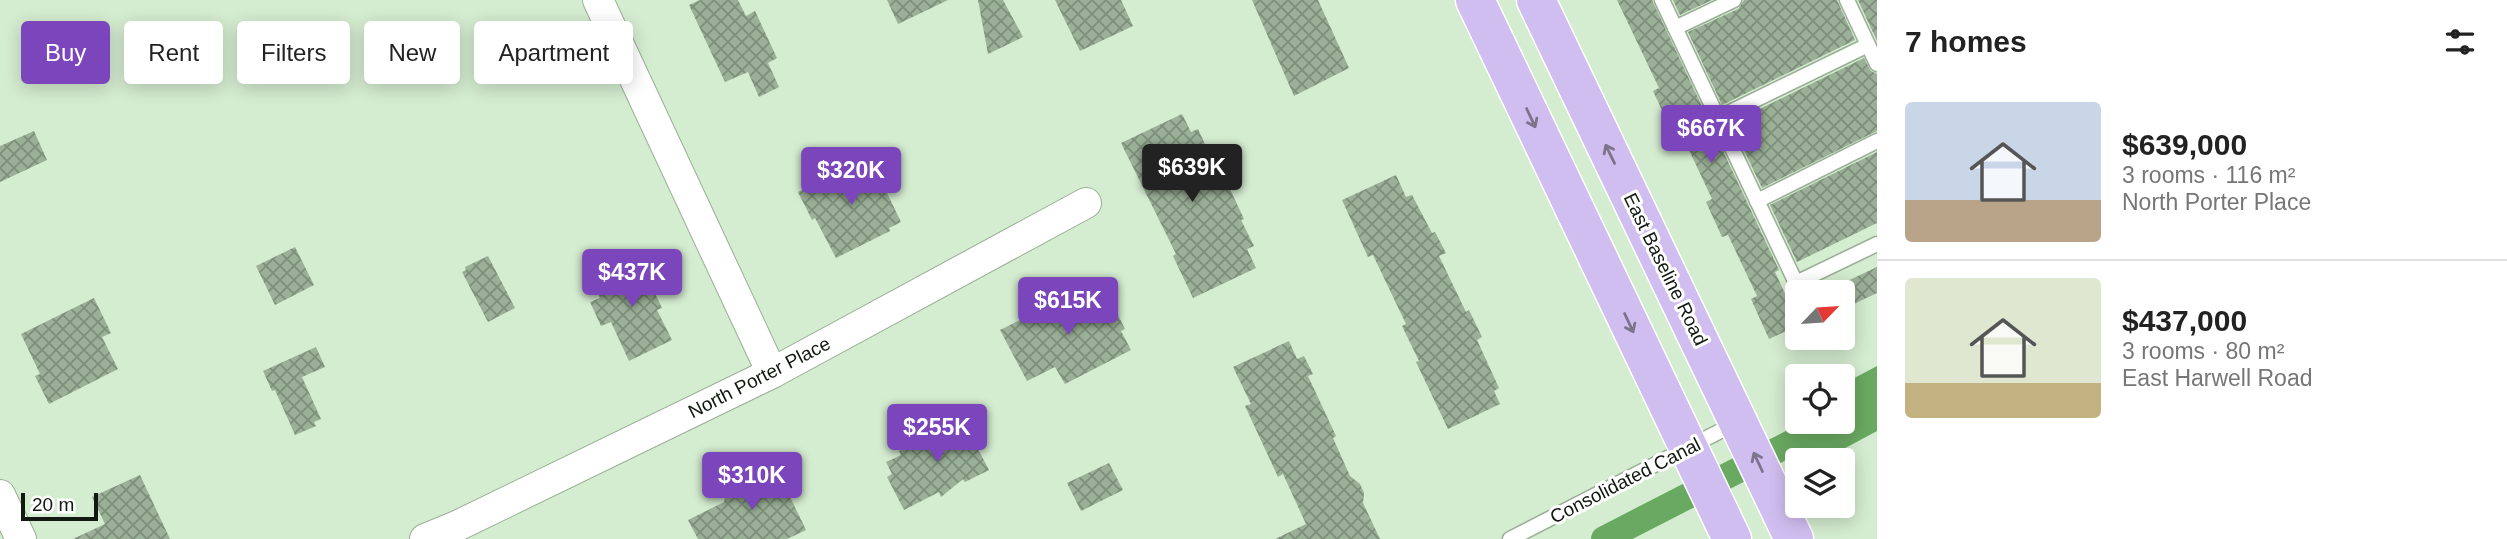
<!DOCTYPE html>
<html lang="en">
<head>
<meta charset="utf-8">
<style>
	:root { --surface:#fff; --page:#f6f6f6; --text:#222; --muted:#767676; --line:#e0e0e0; --accent:#7b45bc }
	body { margin:0; font-family:Arial,sans-serif; background:var(--page); color:var(--text); height:100vh; display:flex; flex-direction:column; font-size:26px; white-space:nowrap }
	* { box-sizing:border-box; margin:0 }
	p { font-size:23px; color:var(--muted) }
	.icon { flex:none; width:38px; height:38px; fill:none; stroke:currentColor; stroke-width:2; stroke-linecap:round; stroke-linejoin:round }
	.map { position:relative; flex:1; overflow:hidden }
	.side { display:flex; flex-direction:column; background:var(--surface); width:630px }
	.side>* { flex:none }
	.top-card { position:absolute; left:21px; top:21px; width:665px; height:63px; display:flex; gap:14px }
	.needle { width:46px; rotate:65deg }
	.fabs { position:absolute; left:1785px; top:280px; display:grid; gap:14px }
	.fabs a { display:grid; place-items:center; width:70px; height:70px; border-radius:7px; background:var(--surface); box-shadow:0 4px 18px #0003; font-size:35px }
	.scale { position:absolute; left:21px; bottom:18px; width:77px; box-sizing:border-box; padding-left:7px; border:4px solid #111910; border-top:0; font-size:19px; line-height:24px; white-space:nowrap; color:#111910; -webkit-text-stroke:5px #fff; paint-order:stroke }
	.price { position:absolute; translate:-50% -60px; padding:0 16px; border-radius:7px; background:var(--accent); color:#fff; font-size:23px; line-height:46px; filter:drop-shadow(0 2px 4px #0008) }
	.price::after { content:''; position:absolute; left:50%; top:42px; width:21px; height:16px; margin-left:-10px; background:inherit; clip-path:polygon(0 0,100% 0,50% 100%) }
	.price.selected { background:#222; color:#fff }
	ul { padding:0; list-style:none }
	li { display:flex; align-items:center; gap:21px; height:175px; padding:0 28px }
	li+li { border-top:2px solid var(--line) }
	li span { display:grid; place-items:center; flex:none; width:196px; height:140px; border-radius:7px; color:#555 }
	li>.icon { margin-inline-start:auto }
	span .icon { width:84px; height:84px; fill:#fffc; stroke-width:1 }
	li b { font-size:30px }
	h2 { display:flex; justify-content:space-between; align-items:center; height:84px; padding:0 28px; font-size:30px }
	.chip { padding:0 24px; border-radius:7px; background:var(--surface); box-shadow:0 4px 18px #0003; font-size:24px; line-height:63px }
	.chip.selected { background:var(--accent); color:#fff }
	main { display:flex; flex:1; min-height:0 }
	.map>svg:first-child { display:block }
	.water { fill:#6aa961 }
	.lines { fill:none; stroke-linecap:round; stroke-linejoin:round }
	.canal { stroke:#6aa961; stroke-width:26 }
	.building { fill:url(#building-cross-hatch) }
	.service-casing { stroke:#99af95; stroke-width:17 }
	.minor-casing { stroke:#99af95; stroke-width:32 }
	.primary-casing { stroke:#fff; stroke-width:41 }
	.service { stroke:#fff; stroke-width:14 }
	.minor { stroke:#fff; stroke-width:30 }
	.primary { stroke:#d1bef0; stroke-width:38 }
	.oneway { stroke:#7b748b }
	.labels { text-anchor:middle; stroke-width:6; stroke-linejoin:round; paint-order:stroke }
	.street-label { font-size:19px; fill:#111910; stroke:#fff }
</style>
</head>
<body>
<main>
<div class="map">
<svg width="1877" height="539" viewBox="0 0 1877 539">
	<defs>
		<pattern id="building-cross-hatch" width="8" height="8" patternUnits="userSpaceOnUse" patternTransform="scale(1.75)"><rect width="8" height="8" fill="#9bb197"/><path d="M0 0l8 8M0 8l8-8" fill="none" stroke="#7d8f7a"/></pattern>
	</defs>
	<rect width="100%" height="100%" fill="#d4ecd0"/>
	<polygon class="water" points="1877,366 1877,431 1823,460 1811,460 1788,413 1797,408 1797,422 1843,422 1843,384"/>
	<g class="lines">
		<polyline class="canal" points="1604,539 1832,422"/>
	</g>
	<g class="building">
		<polygon points="700,0 738,0 746,16 755,11 777,58 768,63 779,87 759,97 748,72 725,82 689,5"/>
		<polygon points="887,0 948,0 898,24"/>
		<polygon points="978,0 1003,0 1023,37 988,54"/>
		<polygon points="1055,0 1121,0 1133,26 1080,51"/>
		<polygon points="1252,0 1318,0 1349,68 1294,96"/>
		<polygon points="1617,0 1652,0 1779,270 1775,272 1797,319 1797,326 1769,339 1751,299 1757,296 1728,235 1722,237 1706,202 1712,199 1674,118 1667,121 1653,91 1659,88"/>
		<polygon points="1673,0 1712,0 1680,15"/>
		<polygon points="1744,0 1837,0 1855,40 1722,105 1688,32 1738,9"/>
		<polygon points="1858,0 1877,0 1877,41"/>
		<polygon points="1864,58 1871,71 1877,74 1877,131 1762,188 1731,123"/>
		<polygon points="1182,114 1191,132 1198,129 1210,155 1213,153 1244,219 1241,220 1254,246 1247,249 1256,268 1193,298 1173,256 1176,254 1121,143"/>
		<polygon points="34,131 47,160 0,182 0,146"/>
		<polygon points="1877,152 1877,223 1797,262 1770,205"/>
		<polygon points="862,160 864,164 871,160 901,222 889,228 890,231 836,258 815,218 812,220 798,192"/>
		<polygon points="1396,175 1406,197 1412,195 1432,233 1435,232 1446,253 1439,256 1466,312 1469,310 1482,337 1477,340 1499,388 1494,391 1500,404 1448,429 1416,362 1419,361 1402,326 1406,324 1373,255 1368,257 1342,200"/>
		<polygon points="295,247 314,285 275,305 256,266"/>
		<polygon points="488,256 515,308 488,322 462,272 466,270 465,267"/>
		<polygon points="644,258 657,285 652,287 662,308 657,310 672,340 629,361 611,322 601,326 590,302 600,298 593,283"/>
		<polygon points="1877,267 1877,293 1843,309 1843,283"/>
		<polygon points="1093,284 1105,307 1112,303 1125,329 1121,331 1131,350 1065,384 1055,367 1027,381 1000,330"/>
		<polygon points="94,298 111,333 102,337 118,369 49,404 35,376 40,374 21,334"/>
		<polygon points="1289,341 1297,359 1304,356 1313,374 1308,376 1336,436 1333,438 1350,476 1360,484 1364,493 1363,503 1380,539 1275,539 1306,524 1283,474 1278,477 1245,406 1251,404 1233,367"/>
		<polygon points="316,347 325,367 302,377 321,419 314,422 316,426 295,435 275,390 272,391 263,371"/>
		<polygon points="972,419 983,441 976,445 989,470 965,482 963,479 941,497 939,492 904,510 887,477 892,474 886,462 901,455 899,451 948,426 950,430"/>
		<polygon points="1109,463 1123,490 1081,511 1067,483"/>
		<polygon points="775,466 806,530 787,539 698,539 688,520 724,502 727,490"/>
		<polygon points="140,475 170,539 73,539 105,524 92,497"/>
	</g>
	<g class="lines">
		<defs>
			<g id="service">
				<polyline points="1662,0 1796,283 1877,244"/>
				<polyline points="1847,0 1877,64"/>
				<polyline points="1675,28 1734,0"/>
				<polyline points="1718,118 1868,45"/>
				<polyline points="1757,201 1877,141"/>
				<polyline points="1510,539 1736,423"/>
			</g>
			<g id="minor">
				<polyline points="598,0 772,373"/>
				<polyline points="0,495 21,539"/>
				<polyline points="425,539 459,525 772,373 1086,203"/>
			</g>
			<g id="primary">
				<polyline points="1475,0 1732,539"/>
				<polyline points="1536,0 1794,539"/>
			</g>
		</defs>
		<use href="#service" class="service-casing"/>
		<use href="#minor" class="minor-casing"/>
		<use href="#primary" class="primary-casing"/>
		<use href="#service" class="service"/>
		<use href="#minor" class="minor"/>
		<use href="#primary" class="primary"/>
	</g>
	<defs><path id="oneway-shaft" d="M-6 0H5M1.5-3L5.5 0L1.5 3" fill="none" stroke-width="1.6" stroke-linecap="round" stroke-linejoin="round" transform="scale(1.75)"/></defs>
	<g class="oneway">
		<use href="#oneway-shaft" transform="translate(1531 118) rotate(65)"/>
		<use href="#oneway-shaft" transform="translate(1610 154) rotate(-116)"/>
		<use href="#oneway-shaft" transform="translate(1629 323) rotate(65)"/>
		<use href="#oneway-shaft" transform="translate(1758 462) rotate(-115)"/>
	</g>
	<g class="labels">
		<g class="street-label">
			<text transform="translate(1666 269) rotate(64)" y="7">East Baseline Road</text>
			<text transform="translate(759 377) rotate(-27)" y="7">North Porter Place</text>
			<text transform="translate(1625 480) rotate(-27)" y="7">Consolidated Canal</text>
		</g>
	</g>
</svg>
<div class="fabs">
<a><svg class="needle" viewBox="-14 -14 28 28"><path d="M0-13l5 13h-10z" fill="#e53935"/><path d="M0 13l5-13h-10z" fill="#767676"/></svg></a>
<a><svg class="icon" aria-label="locate" viewBox="0 0 24 24"><circle cx="12" cy="12" r="6"/><path d="M12 2v4M12 18v4M2 12h4M18 12h4"/></svg></a>
<a><svg class="icon" aria-label="layers" viewBox="0 0 24 24"><path d="M12 4l9 5-9 5-9-5zM3 14l9 5 9-5"/></svg></a>
</div>
<div class="scale">20 m</div>
<b class="price" style="left:1711px;top:165px">$667K</b>
<b class="price selected" style="left:1192px;top:204px">$639K</b>
<b class="price" style="left:851px;top:207px">$320K</b>
<b class="price" style="left:632px;top:309px">$437K</b>
<b class="price" style="left:1068px;top:337px">$615K</b>
<b class="price" style="left:937px;top:464px">$255K</b>
<b class="price" style="left:752px;top:512px">$310K</b>
<div class="top-card">
<a class="chip selected">Buy</a>
<a class="chip">Rent</a>
<a class="chip">Filters</a>
<a class="chip">New</a>
<a class="chip">Apartment</a>
</div>
</div>
<section class="side">
<h2>7 homes<svg class="icon" aria-label="filters" viewBox="0 0 24 24"><path d="M4 7h16M4 17h16"/><circle cx="9" cy="7" r="2"/><circle cx="15" cy="17" r="2"/></svg></h2>
<ul>
<li><span style="background:linear-gradient(#c9d6e8 70%,#b9a48a 0)"><svg class="icon" aria-label="home" viewBox="0 0 24 24"><path d="M3 11l9-7 9 7M6 9v11h12V9"/></svg></span><div><b>$639,000</b><p>3 rooms · 116 m²</p><p>North Porter Place</p></div></li>
<li><span style="background:linear-gradient(#dfe7d0 75%,#c2b280 0)"><svg class="icon" aria-label="home" viewBox="0 0 24 24"><path d="M3 11l9-7 9 7M6 9v11h12V9"/></svg></span><div><b>$437,000</b><p>3 rooms · 80 m²</p><p>East Harwell Road</p></div></li>
</ul>
</section>
</main>
</body>
</html>
